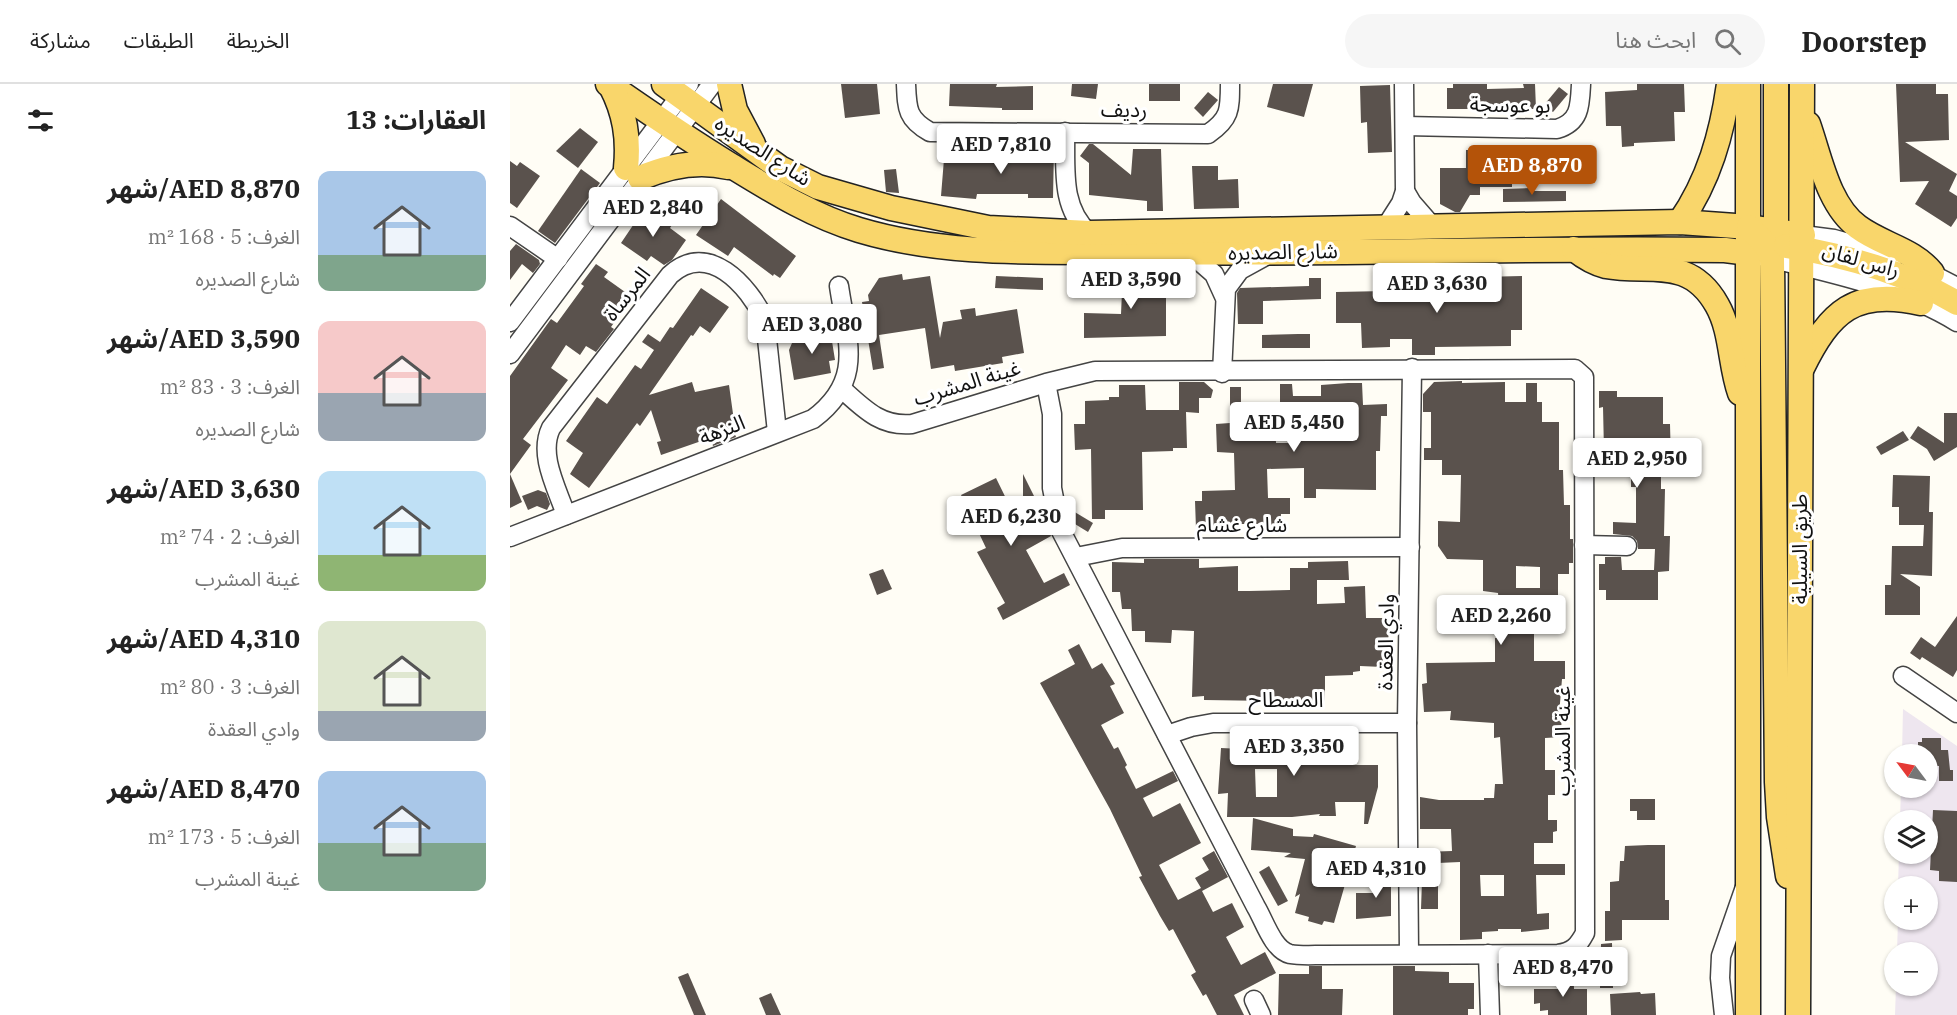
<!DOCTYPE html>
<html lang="ar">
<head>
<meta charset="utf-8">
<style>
	:root { --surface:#fff; --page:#f6f6f6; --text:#222; --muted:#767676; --line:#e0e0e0; --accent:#b45309 }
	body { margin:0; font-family:"IBM Plex Serif","Noto Sans Arabic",serif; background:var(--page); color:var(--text); direction:rtl; height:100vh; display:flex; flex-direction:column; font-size:22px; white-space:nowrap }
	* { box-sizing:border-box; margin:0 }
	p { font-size:20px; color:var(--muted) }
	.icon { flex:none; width:33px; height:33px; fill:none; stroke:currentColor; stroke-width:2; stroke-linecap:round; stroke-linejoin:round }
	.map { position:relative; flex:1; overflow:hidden; direction:ltr }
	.panel { display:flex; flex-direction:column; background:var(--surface); width:510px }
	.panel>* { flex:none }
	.needle { width:39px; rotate:302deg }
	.controls { position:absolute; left:1374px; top:660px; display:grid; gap:12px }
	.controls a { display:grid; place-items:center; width:54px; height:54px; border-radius:50%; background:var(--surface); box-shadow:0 2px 4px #0004; font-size:30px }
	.price { position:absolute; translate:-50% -51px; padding:0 14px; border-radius:6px; background:#fff; color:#222; font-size:20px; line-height:39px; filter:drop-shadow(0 2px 3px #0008) }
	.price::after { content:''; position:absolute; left:50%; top:36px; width:18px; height:14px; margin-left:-9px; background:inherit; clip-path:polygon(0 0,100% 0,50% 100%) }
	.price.on { background:var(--accent); color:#fff }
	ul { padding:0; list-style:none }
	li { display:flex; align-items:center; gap:18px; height:150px; padding:0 24px }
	li span { display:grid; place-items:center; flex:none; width:168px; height:120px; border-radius:12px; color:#555 }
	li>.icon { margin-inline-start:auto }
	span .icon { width:72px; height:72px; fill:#fffc; stroke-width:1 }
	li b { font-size:26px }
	h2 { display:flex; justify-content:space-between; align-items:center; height:72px; padding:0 24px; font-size:26px }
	header { display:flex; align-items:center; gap:36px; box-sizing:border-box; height:84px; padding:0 30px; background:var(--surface); border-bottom:2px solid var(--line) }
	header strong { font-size:28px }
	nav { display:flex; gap:33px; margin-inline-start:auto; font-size:21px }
	.search { width:420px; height:54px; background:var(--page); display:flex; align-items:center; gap:15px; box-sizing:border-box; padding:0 21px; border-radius:33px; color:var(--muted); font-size:22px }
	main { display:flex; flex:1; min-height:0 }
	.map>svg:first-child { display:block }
	.industrial { fill:#eee6ef }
	.building { fill:#5a524d; fill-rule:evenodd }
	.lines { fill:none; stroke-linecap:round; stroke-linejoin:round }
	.minor-casing { stroke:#444; stroke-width:21 }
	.major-casing { stroke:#222; stroke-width:27 }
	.minor { stroke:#fff; stroke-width:18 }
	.major { stroke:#f9d66b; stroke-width:24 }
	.labels { text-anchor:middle; stroke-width:6; stroke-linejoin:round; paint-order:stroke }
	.street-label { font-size:21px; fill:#111; stroke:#fff }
</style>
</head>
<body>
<header>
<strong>Doorstep</strong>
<div class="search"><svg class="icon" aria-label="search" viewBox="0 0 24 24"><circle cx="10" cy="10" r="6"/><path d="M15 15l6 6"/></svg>ابحث هنا</div>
<nav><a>الخريطة</a><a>الطبقات</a><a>مشاركة</a></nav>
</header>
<main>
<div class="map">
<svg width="1447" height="931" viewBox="0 0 1447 931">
	<rect width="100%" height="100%" fill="#fffdf5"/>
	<polygon class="industrial" points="1393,625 1447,662 1447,931 1385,931 1386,902 1418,902 1418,868 1387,868 1388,836 1418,836 1418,802 1388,802 1389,770 1418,770 1418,736 1390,736 1391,704 1418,704 1418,670 1392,670"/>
	<g class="building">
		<polygon points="331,0 367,0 370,30 335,34"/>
		<polygon points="440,0 487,0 486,3 523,2 523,26 492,26 492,24 439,22"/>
		<polygon points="562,0 588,0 586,15 561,12"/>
		<rect x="639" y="0" width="31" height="17"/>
		<polygon points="763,0 803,0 794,33 757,23"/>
		<polygon points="943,0 977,0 977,5 1014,4 1013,0 1025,0 1026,25 1014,25 1014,21 977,21 977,25 937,25 937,4 943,4"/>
		<polygon points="1127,0 1174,0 1175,28 1164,28 1165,57 1124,59 1124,62 1112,63 1111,42 1096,42 1095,8 1127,6"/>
		<polygon points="1386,0 1426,0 1426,10 1438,10 1439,56 1395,58 1447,90 1439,107 1447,112 1447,134 1441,143 1405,120 1419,97 1390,98"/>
		<polygon points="880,1 882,68 858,69 857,38 851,39 850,2"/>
		<polygon points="1049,3 1058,10 1043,28 1034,21"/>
		<polygon points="698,8 708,16 693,33 684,24"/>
		<polygon points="70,44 88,58 68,84 46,67"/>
		<polygon points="534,60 539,60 544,65 543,114 518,114 518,110 467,110 466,115 431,112 434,75 475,78 475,65 492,65 520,77 520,66 529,65"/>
		<polygon points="579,60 583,60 621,91 623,65 651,65 653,127 637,127 637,117 579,111 579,79 570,72"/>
		<polygon points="956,66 1030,66 1030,69 1047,69 1047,82 1008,80 1008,84 1002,84 1002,103 970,103 970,111 960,111 950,128 945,128 930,120 930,84 956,84"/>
		<polygon points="0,77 7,82 10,78 30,92 7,124 0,119"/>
		<polygon points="682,82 708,82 708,96 728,95 729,124 684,125"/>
		<polygon points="71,85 90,99 45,159 28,147"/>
		<polygon points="386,85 389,109 376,108 374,86"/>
		<polygon points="1023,104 1023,107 1056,107 1056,117 993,118 993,105"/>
		<polygon points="211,115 286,172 270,194 264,190 263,192 224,163 218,172 186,151"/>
		<polygon points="136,122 162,141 160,144 176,156 162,176 154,181 141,172 137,177 111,159"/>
		<polygon points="6,160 29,176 30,180 23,189 12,180 0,196 0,167"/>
		<polygon points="86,180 98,188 94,193 122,213 101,243 104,245 86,268 76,262 70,271 56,261 41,284 58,296 13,355 21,361 0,390 0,292 41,235 47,239 74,202 71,200"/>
		<polygon points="392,190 393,196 420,192 430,254 433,238 452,235 450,226 465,224 466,232 507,225 514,269 492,273 493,279 445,287 444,281 421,285 415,244 369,251 374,284 363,286 352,218 359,217 358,211 369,194"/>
		<polygon points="486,192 533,194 533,206 485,204"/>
		<polygon points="1012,192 1012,246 1001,246 1001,262 925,263 925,271 902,271 902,255 880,255 880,263 852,264 851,239 826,239 826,208 876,207 876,203 921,202 921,196 939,195 939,203 970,202 970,193"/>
		<polygon points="587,193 656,196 656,252 574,254 574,229 611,230 612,208 587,208"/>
		<polygon points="799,194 811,194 811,215 753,217 753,240 728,240 727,209 730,204 799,202"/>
		<polygon points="191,204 219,223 200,249 190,242 183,252 181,251 139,311 182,298 185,308 219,301 224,337 221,337 226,353 203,362 200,354 151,371 147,358 151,357 141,326 130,342 127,339 79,404 60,390 73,369 56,357 87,313 97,320 125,281 131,285 144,266 132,258 138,250 150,258 160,243 163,244"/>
		<polygon points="309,243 309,254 321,251 325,276 319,277 321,289 284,296 279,266 282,259 293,257 293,244"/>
		<polygon points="788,250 800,250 800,264 752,264 752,251"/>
		<path d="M952,297V299L995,298V318H1016V299H1027V318H1032V338H1049V386H1053L1054,421H1060V455H1063V479H1059V490H1048V517H1026L1027,550H1024V577H1055V595H1052L1049,631H1051L1052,653L1035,654V686H1045V711H1038V736H1047V747L1043,748V759H1024V780H1055V791H1026L1027,830L1039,829V845L1011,848V845H988V847L972,848V855L950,856V778L928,779V825H911L913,768L942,767L941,745H910V713L929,716H974V714H984L985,700H993L990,653L984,654V639L940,636L941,627L914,628L912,600L917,599L916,579L985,578V554H992L988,509L973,507V476L937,475L928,462V437L950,438L951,391H932V376H914V364H921V328H913V310L924,298ZM1006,482L1030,483V504H1006ZM970,791H994V812H971Z"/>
		<polygon points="669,298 694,298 703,306 701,314 689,314 689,329 676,328 677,364 663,364 663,367 632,368 633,426 595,426 595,435 582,435 581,365 565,366 564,340 575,340 575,317 599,316 599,313 609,313 609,301 635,301 636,326 669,326"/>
		<polygon points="838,299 852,299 853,321 877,320 877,332 871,332 870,367 866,367 866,406 806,405 806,414 794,414 794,384 757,385 758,414 780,414 780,430 771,430 770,450 757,450 757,440 712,440 712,444 686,445 685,417 692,417 692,407 725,406 724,369 707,368 706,340 720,339 720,303 731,303 731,322 764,321 766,359 790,359 790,330 770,331 770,300 782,300 783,312 811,312 811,301"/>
		<polygon points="1089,307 1107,307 1107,313 1153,313 1153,340 1160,340 1161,379 1151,379 1151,405 1155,405 1154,452 1160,452 1159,487 1148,488 1148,516 1096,516 1096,506 1089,506 1089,480 1095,480 1095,473 1111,473 1112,486 1144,486 1145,465 1128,465 1127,457 1122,452 1103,450 1103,438 1126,439 1126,403 1121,403 1121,379 1089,380 1089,367 1094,367 1093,323 1089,324"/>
		<polygon points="1434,329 1447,329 1447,363 1424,377 1417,365 1400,354 1408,342 1434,359"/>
		<polygon points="1393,347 1399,356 1371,371 1366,363"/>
		<polygon points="0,390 12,418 0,424"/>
		<polygon points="513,390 526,416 525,433 533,430 541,452 516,466 534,499 554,489 560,501 493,536 487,524 495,519 467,468 476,464 451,411 486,394 513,449"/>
		<polygon points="1383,391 1420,392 1419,428 1423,428 1422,492 1390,490 1410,503 1410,531 1375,531 1375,501 1381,501 1382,462 1413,462 1414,441 1389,441 1389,423 1382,423"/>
		<polygon points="28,406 36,409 40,420 37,426 27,422 18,426 12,412"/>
		<polygon points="563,427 583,439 578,448 560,437 559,433"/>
		<polygon points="634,475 689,475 689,484 728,482 728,507 739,507 780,506 780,484 798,484 798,478 838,477 839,496 807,496 807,520 835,519 834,503 855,502 856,534 879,534 878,567 873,567 873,583 850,582 850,587 843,588 843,591 815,592 815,618 694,616 694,612 682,613 684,547 662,546 661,559 635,558 635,547 622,547 621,525 612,525 610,508 602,508 602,478 634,479"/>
		<polygon points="373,485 382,505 367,511 359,490"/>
		<polygon points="1447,532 1447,586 1443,593 1412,573 1410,576 1400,569 1411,553 1425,563"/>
		<polygon points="569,560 582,585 592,579 605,600 600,602 614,629 591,641 604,665 608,663 617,681 615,683 626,705 663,687 668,697 633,714 643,733 670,719 691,759 649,781 668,816 691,804 685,794 699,786 692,774 704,767 718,793 692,807 703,828 722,819 734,843 716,853 731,881 755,868 766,889 724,911 734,931 707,931 696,910 693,912 681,891 686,888 663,845 659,847 650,832 629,793 632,792 600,725 530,599 565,580 558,566"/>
		<path d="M732,650H818L819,657H841L840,681H868V703L858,740H854L855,718H825L826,732H809L810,730L782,733H717L718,709L708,710L711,664L732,665ZM745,685H767V713H746Z"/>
		<polygon points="1412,654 1431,654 1431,666 1438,666 1440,686 1443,686 1443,697 1429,697 1429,682 1422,682 1422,670 1408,670 1408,658 1412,658"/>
		<polygon points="1120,715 1145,715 1145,736 1127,736 1127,727 1120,727"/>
		<polygon points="1423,726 1447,727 1447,798 1429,797 1429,787 1420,786"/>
		<polygon points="743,734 783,745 783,752 803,753 804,750 846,762 824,839 814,837 812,841 798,837 799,833 785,829 790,810 785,813 795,775 774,773 781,769 741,766"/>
		<polygon points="1138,761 1155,761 1155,816 1159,816 1159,836 1112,836 1112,856 1095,857 1095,827 1100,827 1100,798 1109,797 1110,777 1114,777 1115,762"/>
		<polygon points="759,782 778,817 768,822 749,788"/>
		<polygon points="869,784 881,784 881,832 846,835 846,809 869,809"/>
		<polygon points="1102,859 1103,904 1090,904 1091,860"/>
		<polygon points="799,882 812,882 812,905 833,905 832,931 768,931 769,890 799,890"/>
		<polygon points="883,882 905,882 905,887 939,888 939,899 964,899 964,925 958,925 958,931 883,931"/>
		<polygon points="1053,882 1063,882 1064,905 1077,905 1077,931 1038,931 1038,926 1030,927 1030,919 1024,920 1024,905 1053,905"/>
		<polygon points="178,889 196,931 184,931 168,893"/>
		<polygon points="1130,908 1131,910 1145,909 1146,931 1101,931 1100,910"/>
		<polygon points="261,909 271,931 256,931 249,914"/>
	</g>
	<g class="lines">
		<defs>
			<g id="minor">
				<path d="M396,0C397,25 397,35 420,48L698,50C720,35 720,26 720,0"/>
				<path d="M895,42L1047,45C1070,38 1070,22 1071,0"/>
				<path d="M555,48C556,84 550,123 579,149"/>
				<polyline points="895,107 902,119 922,142"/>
				<polyline points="0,142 48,175"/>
				<polyline points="875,144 891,119 895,107 894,0"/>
				<polyline points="1293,151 1324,155 1384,172"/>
				<polyline points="680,169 704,190 714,212"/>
				<path d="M1251,172C1317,188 1388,202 1447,238"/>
				<polyline points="1412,185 1447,203"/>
				<polyline points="0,238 179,0"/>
				<polyline points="0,270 202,0"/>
				<polyline points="712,289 716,205 730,186 761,169"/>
				<path d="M332,305C354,325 371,343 402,340L536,299L585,287L1065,285L1074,293L1075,849C1068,862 1063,868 1048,870L814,871C803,871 790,872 780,870C763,866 754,836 746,823L550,445L542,404V330L536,299"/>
				<path d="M56,431C47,404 28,371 41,344L160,191C198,156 238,201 255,236L267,348"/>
				<path d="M0,453L303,335C355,296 337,257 329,202"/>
				<polyline points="1074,461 1117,462"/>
				<polyline points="566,473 612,464 900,463"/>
				<polyline points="1393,592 1447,629"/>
				<polyline points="657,651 681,643 703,639 897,639"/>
				<polyline points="899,869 897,639 902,284"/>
				<polyline points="978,870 980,931"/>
				<polyline points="744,916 751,931"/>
				<polyline points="1214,931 1210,894 1211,872 1235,803"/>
			</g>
			<g id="major">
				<path d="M98,0C138,28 178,55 220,81C261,106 302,132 349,146C439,173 534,167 627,168C823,171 1019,163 1215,166L1239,169"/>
				<polyline points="154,0 270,84 308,103 381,124 478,144 579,149 1170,138 1239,143 1293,151"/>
				<polyline points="219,0 225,26 243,60"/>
				<polyline points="1238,0 1238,931"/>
				<polyline points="1266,0 1266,147 1269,162"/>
				<path d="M101,2C115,29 119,54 116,84"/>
				<path d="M1298,40C1310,74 1318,121 1348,143C1372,161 1403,165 1422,189"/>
				<path d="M130,94C158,82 189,76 218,83"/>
				<path d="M1170,138C1199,96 1212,50 1219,0"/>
				<polyline points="1239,143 1256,161 1262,175 1267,698 1269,733 1278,792"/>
				<path d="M1276,162C1334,171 1396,189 1447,219"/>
				<path d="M1064,165C1074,173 1083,179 1096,182C1139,190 1179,171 1207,221C1222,247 1220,281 1230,309"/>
				<path d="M1292,284C1320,227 1345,204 1411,219"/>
				<polyline points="1288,931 1292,0"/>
			</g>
		</defs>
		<use href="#minor" class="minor-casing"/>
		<use href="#major" class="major-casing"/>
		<use href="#minor" class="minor"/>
		<use href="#major" class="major"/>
	</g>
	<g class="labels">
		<g class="street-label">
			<text transform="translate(1000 21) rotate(1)" y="7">بو عوسجة</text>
			<text x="614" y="33">رديف</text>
			<text transform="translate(253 67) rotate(33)" y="7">شارع الصديره</text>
			<text transform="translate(773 168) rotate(-1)" y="7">شارع الصديره</text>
			<text transform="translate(1351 176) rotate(16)" y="7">راس لفان</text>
			<text transform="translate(117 210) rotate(-52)" y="7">المرساة</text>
			<text transform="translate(457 299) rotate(-17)" y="7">غينة المشرب</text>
			<text transform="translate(212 346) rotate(-21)" y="7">النزهة</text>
			<text x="732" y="448">شارع غشام</text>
			<text transform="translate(1290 465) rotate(-90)" y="7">طريق السيلية</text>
			<text transform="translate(876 558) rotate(-89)" y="7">وادي العقدة</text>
			<text x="776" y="623">المسطاح</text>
			<text transform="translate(1053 657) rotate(-90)" y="7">غينة المشرب</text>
		</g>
	</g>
</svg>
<div class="controls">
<a><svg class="needle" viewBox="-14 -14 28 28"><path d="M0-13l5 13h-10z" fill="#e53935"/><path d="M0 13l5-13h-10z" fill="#767676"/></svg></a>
<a><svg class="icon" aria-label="layers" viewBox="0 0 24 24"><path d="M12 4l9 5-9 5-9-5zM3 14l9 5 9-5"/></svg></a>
<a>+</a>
<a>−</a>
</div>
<b class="price" style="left:491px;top:91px">AED 7,810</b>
<b class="price on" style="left:1022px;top:112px">AED 8,870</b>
<b class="price" style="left:143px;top:154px">AED 2,840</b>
<b class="price" style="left:621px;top:226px">AED 3,590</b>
<b class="price" style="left:927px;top:230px">AED 3,630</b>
<b class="price" style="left:302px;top:271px">AED 3,080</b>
<b class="price" style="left:784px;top:369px">AED 5,450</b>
<b class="price" style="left:1127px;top:405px">AED 2,950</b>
<b class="price" style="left:501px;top:463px">AED 6,230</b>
<b class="price" style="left:991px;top:562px">AED 2,260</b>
<b class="price" style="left:784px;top:693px">AED 3,350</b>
<b class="price" style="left:866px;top:815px">AED 4,310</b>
<b class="price" style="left:1053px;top:914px">AED 8,470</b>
</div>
<section class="panel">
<h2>العقارات: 13<svg class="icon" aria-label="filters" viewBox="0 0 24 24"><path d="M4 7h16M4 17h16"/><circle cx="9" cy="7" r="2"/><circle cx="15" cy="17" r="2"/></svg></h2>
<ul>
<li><span style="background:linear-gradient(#a9c7e8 70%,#7fa58c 0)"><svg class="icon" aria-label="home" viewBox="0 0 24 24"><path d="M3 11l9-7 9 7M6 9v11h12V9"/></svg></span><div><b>AED 8,870/شهر</b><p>الغرف: 5 · 168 m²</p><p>شارع الصديره</p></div></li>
<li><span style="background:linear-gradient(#f6c9c9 60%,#9aa5b1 0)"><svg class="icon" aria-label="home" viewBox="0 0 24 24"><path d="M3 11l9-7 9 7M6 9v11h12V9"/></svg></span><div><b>AED 3,590/شهر</b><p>الغرف: 3 · 83 m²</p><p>شارع الصديره</p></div></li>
<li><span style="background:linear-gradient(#bfe0f5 70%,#8fb573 0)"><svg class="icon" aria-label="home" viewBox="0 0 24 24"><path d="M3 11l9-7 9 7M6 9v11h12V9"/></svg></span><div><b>AED 3,630/شهر</b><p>الغرف: 2 · 74 m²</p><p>غينة المشرب</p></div></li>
<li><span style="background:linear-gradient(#dfe7d0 75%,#9aa5b1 0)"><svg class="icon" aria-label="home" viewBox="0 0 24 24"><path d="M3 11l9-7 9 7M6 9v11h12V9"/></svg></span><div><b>AED 4,310/شهر</b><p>الغرف: 3 · 80 m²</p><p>وادي العقدة</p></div></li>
<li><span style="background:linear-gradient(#a9c7e8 60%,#7fa58c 0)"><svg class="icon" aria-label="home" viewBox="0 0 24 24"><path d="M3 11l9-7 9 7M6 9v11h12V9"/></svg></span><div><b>AED 8,470/شهر</b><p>الغرف: 5 · 173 m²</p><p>غينة المشرب</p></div></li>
</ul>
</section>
</main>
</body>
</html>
